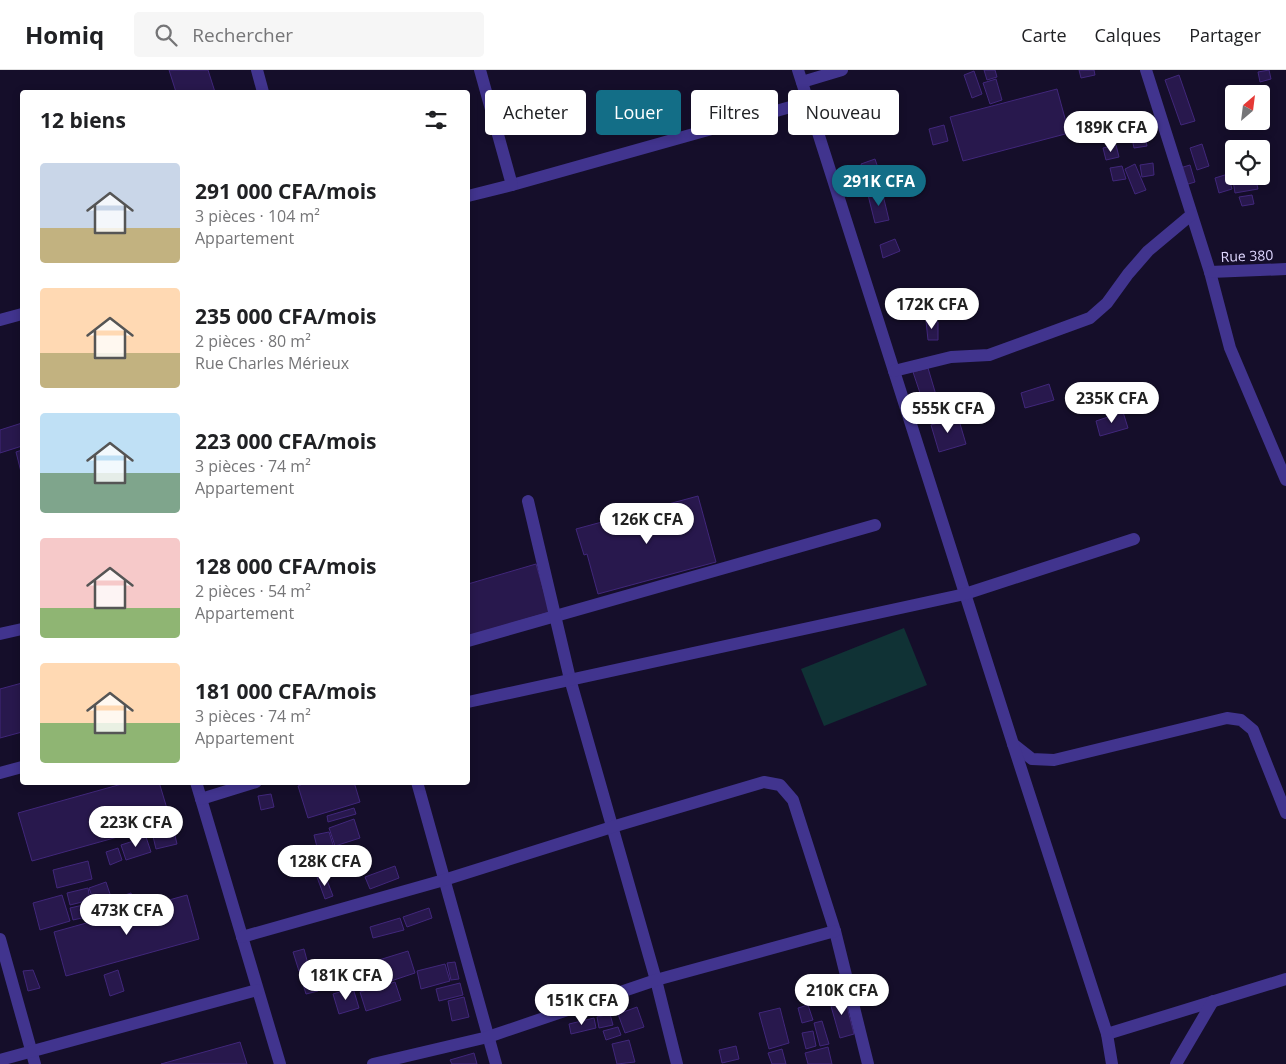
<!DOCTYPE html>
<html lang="fr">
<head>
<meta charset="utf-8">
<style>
	:root { --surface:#fff; --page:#f6f6f6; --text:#202124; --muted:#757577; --line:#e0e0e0; --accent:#136e87 }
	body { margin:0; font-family:"Open Sans",sans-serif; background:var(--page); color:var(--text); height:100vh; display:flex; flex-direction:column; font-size:19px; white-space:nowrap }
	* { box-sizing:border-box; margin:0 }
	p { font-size:16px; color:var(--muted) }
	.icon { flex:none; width:28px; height:28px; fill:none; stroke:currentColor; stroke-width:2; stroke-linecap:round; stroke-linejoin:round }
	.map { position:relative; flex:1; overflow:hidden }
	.panel { position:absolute; left:20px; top:20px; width:450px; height:695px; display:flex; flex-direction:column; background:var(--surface); border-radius:5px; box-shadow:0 2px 8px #0003 }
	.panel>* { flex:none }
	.guide { position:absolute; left:485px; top:20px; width:475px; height:45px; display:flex; gap:10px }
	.needle { width:32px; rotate:28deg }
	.controls { position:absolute; left:1225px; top:15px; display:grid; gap:10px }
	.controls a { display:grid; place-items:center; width:45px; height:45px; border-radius:5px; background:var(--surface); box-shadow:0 2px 8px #0003; font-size:25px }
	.price { position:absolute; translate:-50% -42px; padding:0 11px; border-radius:18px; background:#fff; color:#222; font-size:16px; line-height:32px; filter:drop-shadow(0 1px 2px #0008) }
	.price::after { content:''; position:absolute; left:50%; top:30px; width:15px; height:11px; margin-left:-8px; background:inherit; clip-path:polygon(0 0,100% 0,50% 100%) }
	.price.active { background:var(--accent); color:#fff }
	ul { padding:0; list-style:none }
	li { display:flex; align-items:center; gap:15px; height:125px; padding:0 20px }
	li span { display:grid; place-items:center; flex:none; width:140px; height:100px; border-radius:5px; color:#555 }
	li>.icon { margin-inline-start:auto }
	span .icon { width:60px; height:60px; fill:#fffc; stroke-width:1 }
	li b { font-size:21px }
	h2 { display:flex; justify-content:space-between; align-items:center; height:60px; padding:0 20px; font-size:21px }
	.pill { padding:0 18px; border-radius:5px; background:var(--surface); box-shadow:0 2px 8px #0003; font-size:18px; line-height:45px }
	.pill.active { background:var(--accent); color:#fff }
	header { display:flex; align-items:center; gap:30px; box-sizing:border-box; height:70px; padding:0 25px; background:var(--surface); border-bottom:1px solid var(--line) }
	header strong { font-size:24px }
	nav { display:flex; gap:28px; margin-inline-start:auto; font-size:18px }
	.search { width:350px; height:45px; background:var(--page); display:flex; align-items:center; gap:12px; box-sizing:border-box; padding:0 18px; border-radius:5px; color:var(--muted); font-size:19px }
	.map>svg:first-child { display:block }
	.green { fill:#103235 }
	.building { fill:#28184d; stroke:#41277b }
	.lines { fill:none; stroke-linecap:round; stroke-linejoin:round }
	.lane { stroke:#41348e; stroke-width:12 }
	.street { stroke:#41348e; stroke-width:12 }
	.labels { text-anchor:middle; stroke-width:4; stroke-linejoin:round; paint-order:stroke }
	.street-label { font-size:14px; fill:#dfd7ff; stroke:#150e2a }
</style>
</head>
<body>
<header>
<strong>Homiq</strong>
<div class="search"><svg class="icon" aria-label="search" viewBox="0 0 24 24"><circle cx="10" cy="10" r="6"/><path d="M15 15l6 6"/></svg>Rechercher</div>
<nav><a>Carte</a><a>Calques</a><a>Partager</a></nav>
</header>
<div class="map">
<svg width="1286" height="994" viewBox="0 0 1286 994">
	<rect width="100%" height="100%" fill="#150e2a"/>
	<polygon class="green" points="904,558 927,615 824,656 801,599"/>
	<g class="building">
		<polygon points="169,0 208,0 215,22 176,22"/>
		<polygon points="984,0 995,0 997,7 987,10"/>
		<polygon points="1079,0 1094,0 1095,5 1081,8"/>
		<polygon points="1269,0 1271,9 1260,12 1258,2"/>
		<polygon points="974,1 982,24 972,28 964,5"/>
		<polygon points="1179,5 1195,51 1181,55 1165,10"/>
		<polygon points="996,9 1002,30 990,34 983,13"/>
		<polygon points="1057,19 1069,63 963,91 950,47"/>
		<polygon points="1110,50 1111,62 1099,63 1098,51"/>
		<polygon points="944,55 948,71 933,75 929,59"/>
		<polygon points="1145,66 1147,76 1134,78 1132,68"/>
		<polygon points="1202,74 1209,96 1197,100 1190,78"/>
		<polygon points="1116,75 1119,87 1106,90 1103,78"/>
		<polygon points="875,89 882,110 867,115 861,94"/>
		<polygon points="1153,93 1154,105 1142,107 1140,95"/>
		<polygon points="1135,94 1146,120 1135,124 1125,99"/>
		<polygon points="1190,95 1195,112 1185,115 1180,98"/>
		<polygon points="1122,96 1126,109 1113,111 1110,98"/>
		<polygon points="1234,103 1234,106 1255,106 1258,119 1235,123 1232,104"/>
		<polygon points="1228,104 1232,119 1219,123 1215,108"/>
		<polygon points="882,121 889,150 875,153 868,125"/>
		<polygon points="1252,125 1254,134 1242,136 1239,127"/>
		<polygon points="895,169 900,181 883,188 880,175"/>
		<polygon points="926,251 938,252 938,270 928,270"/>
		<polygon points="928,298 936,325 922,329 913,302"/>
		<polygon points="1049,314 1054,330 1025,338 1021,323"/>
		<polygon points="1123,342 1128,358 1100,366 1096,351"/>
		<polygon points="958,347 966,374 939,382 931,355"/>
		<polygon points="22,353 22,376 0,383 0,360"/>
		<polygon points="22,380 22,406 16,382"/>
		<polygon points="698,426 716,492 598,524 587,484 584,485 576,459"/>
		<polygon points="536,494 550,542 468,566 468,514"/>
		<polygon points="22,613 22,662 0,668 0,619"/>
		<polygon points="129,712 159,712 171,752 32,791 18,743"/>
		<polygon points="308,712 354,712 360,732 308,748 298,716"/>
		<polygon points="271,724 274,737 261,740 258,726"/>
		<polygon points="354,738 356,744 328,752 327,746"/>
		<polygon points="354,749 360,768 335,776 329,758"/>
		<polygon points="173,757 177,774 156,779 152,762"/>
		<polygon points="329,762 336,784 320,789 314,765"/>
		<polygon points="146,767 151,782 126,790 121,775"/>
		<polygon points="118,778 122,790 110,795 106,782"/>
		<polygon points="88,791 92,809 57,818 53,800"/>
		<polygon points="395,796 399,808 370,819 365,807"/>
		<polygon points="325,805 333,826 325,829 317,807"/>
		<polygon points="106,812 112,830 95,835 89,818"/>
		<polygon points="88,818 90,830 70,835 67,823"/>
		<polygon points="131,823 134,832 115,838 112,829"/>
		<polygon points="62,825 70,851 40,860 33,833"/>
		<polygon points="187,825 199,869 66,906 54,862"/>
		<polygon points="92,833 95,845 73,850 70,838"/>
		<polygon points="429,838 432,848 407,857 403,847"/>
		<polygon points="400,848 404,860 373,868 370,857"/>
		<polygon points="304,879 309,898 299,901 293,882"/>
		<polygon points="408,881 415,903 361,921 353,898"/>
		<polygon points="455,892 459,909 451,910 447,893"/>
		<polygon points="445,894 450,911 421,919 417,901"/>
		<polygon points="33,900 40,918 28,921 23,901"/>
		<polygon points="118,900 124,921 110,926 104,905"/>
		<polygon points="313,900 318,921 306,924 300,904"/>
		<polygon points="395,912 401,930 366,941 360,922"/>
		<polygon points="460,913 463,925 439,931 436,919"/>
		<polygon points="353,918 359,938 339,944 333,924"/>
		<polygon points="844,925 854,964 840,968 829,929"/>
		<polygon points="464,927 469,947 452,951 448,931"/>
		<polygon points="808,935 813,950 802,953 798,938"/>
		<polygon points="637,937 644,957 625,963 618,944"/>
		<polygon points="780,938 789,973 769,979 759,943"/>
		<polygon points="610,944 613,955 599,958 597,947"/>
		<polygon points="594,948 596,958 571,964 569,954"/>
		<polygon points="822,951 829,974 820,976 814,953"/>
		<polygon points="618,957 621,965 606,970 603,961"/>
		<polygon points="813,961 816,976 806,979 802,963"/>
		<polygon points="629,970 635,992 617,994 612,974"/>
		<polygon points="240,972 247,994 161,994"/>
		<polygon points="736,976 739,989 722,993 719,980"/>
		<polygon points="828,977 832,994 808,994 805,983"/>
		<polygon points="782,979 786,994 772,994 768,983"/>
		<polygon points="474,983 477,994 452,994 450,990"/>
	</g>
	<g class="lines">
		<g class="lane">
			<polyline points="468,571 875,455"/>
			<polyline points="1013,674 1032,689 1054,690 1227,648 1241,650 1253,660 1286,743"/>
			<polyline points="1107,964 1286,909"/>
			<polyline points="1176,994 1213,931"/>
		</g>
		<g class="street">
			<polyline points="257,0 263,22"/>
			<polyline points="798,0 1013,674 1107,964 1112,994"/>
			<polyline points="1146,0 1210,202 1230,278 1286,410"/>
			<polyline points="802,12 842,0"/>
			<polyline points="512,115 808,32"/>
			<polyline points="468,126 512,115 480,0"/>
			<polyline points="1210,202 1286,199"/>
			<polyline points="0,250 22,244"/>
			<polyline points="894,301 951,287 989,285 1090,248 1107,233 1128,204 1148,181 1191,145"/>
			<polyline points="528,431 570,609 656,910 677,994"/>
			<polyline points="0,564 22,559"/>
			<polyline points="468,632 965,524 1134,469"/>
			<polyline points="0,703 22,697"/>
			<polyline points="196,712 280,994"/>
			<polyline points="417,712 496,994"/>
			<polyline points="201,729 256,712"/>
			<polyline points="242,867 444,810 612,757 764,712 780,715 793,730 835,861 868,994"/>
			<polyline points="0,869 35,994"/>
			<polyline points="0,990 257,920"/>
			<polyline points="373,994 488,967 656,910 835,861"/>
		</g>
	</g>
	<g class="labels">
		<g class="street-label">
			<text transform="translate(1247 186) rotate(-2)" y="5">Rue 380</text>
		</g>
	</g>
</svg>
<div class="controls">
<a><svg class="needle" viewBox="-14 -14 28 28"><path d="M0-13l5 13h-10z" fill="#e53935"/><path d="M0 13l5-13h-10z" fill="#757577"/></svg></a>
<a><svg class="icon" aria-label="locate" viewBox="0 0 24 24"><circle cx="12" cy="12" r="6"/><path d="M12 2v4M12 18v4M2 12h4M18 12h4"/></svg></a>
</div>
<b class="price" style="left:1111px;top:83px">189K CFA</b>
<b class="price active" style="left:879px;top:137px">291K CFA</b>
<b class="price" style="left:932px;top:260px">172K CFA</b>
<b class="price" style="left:1112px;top:354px">235K CFA</b>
<b class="price" style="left:948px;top:364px">555K CFA</b>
<b class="price" style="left:647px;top:475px">126K CFA</b>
<b class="price" style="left:136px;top:778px">223K CFA</b>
<b class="price" style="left:325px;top:817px">128K CFA</b>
<b class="price" style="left:127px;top:866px">473K CFA</b>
<b class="price" style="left:346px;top:931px">181K CFA</b>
<b class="price" style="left:842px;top:946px">210K CFA</b>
<b class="price" style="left:582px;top:956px">151K CFA</b>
<div class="guide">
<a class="pill">Acheter</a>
<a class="pill active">Louer</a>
<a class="pill">Filtres</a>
<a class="pill">Nouveau</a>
</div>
<section class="panel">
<h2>12 biens<svg class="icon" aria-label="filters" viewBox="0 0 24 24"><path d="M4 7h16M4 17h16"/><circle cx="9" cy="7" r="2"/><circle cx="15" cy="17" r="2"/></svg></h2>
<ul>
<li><span style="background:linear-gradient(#c9d6e8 65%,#c2b280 0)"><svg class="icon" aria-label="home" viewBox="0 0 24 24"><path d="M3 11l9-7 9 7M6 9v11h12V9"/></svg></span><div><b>291 000 CFA/mois</b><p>3 pièces · 104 m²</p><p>Appartement</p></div></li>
<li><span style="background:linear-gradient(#ffd9b3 65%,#c2b280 0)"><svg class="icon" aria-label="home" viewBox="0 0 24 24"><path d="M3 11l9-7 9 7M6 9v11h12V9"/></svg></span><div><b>235 000 CFA/mois</b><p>2 pièces · 80 m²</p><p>Rue Charles Mérieux</p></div></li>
<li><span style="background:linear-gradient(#bfe0f5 60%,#7fa58c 0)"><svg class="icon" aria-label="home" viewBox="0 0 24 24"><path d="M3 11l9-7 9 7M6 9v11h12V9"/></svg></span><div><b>223 000 CFA/mois</b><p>3 pièces · 74 m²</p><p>Appartement</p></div></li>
<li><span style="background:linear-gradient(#f6c9c9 70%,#8fb573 0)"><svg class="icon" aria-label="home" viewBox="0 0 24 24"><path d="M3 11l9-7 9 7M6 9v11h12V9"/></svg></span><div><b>128 000 CFA/mois</b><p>2 pièces · 54 m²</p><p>Appartement</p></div></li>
<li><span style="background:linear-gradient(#ffd9b3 60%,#8fb573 0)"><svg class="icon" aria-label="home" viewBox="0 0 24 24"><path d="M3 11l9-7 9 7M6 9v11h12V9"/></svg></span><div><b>181 000 CFA/mois</b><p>3 pièces · 74 m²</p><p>Appartement</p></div></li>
</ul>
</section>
</div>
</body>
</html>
